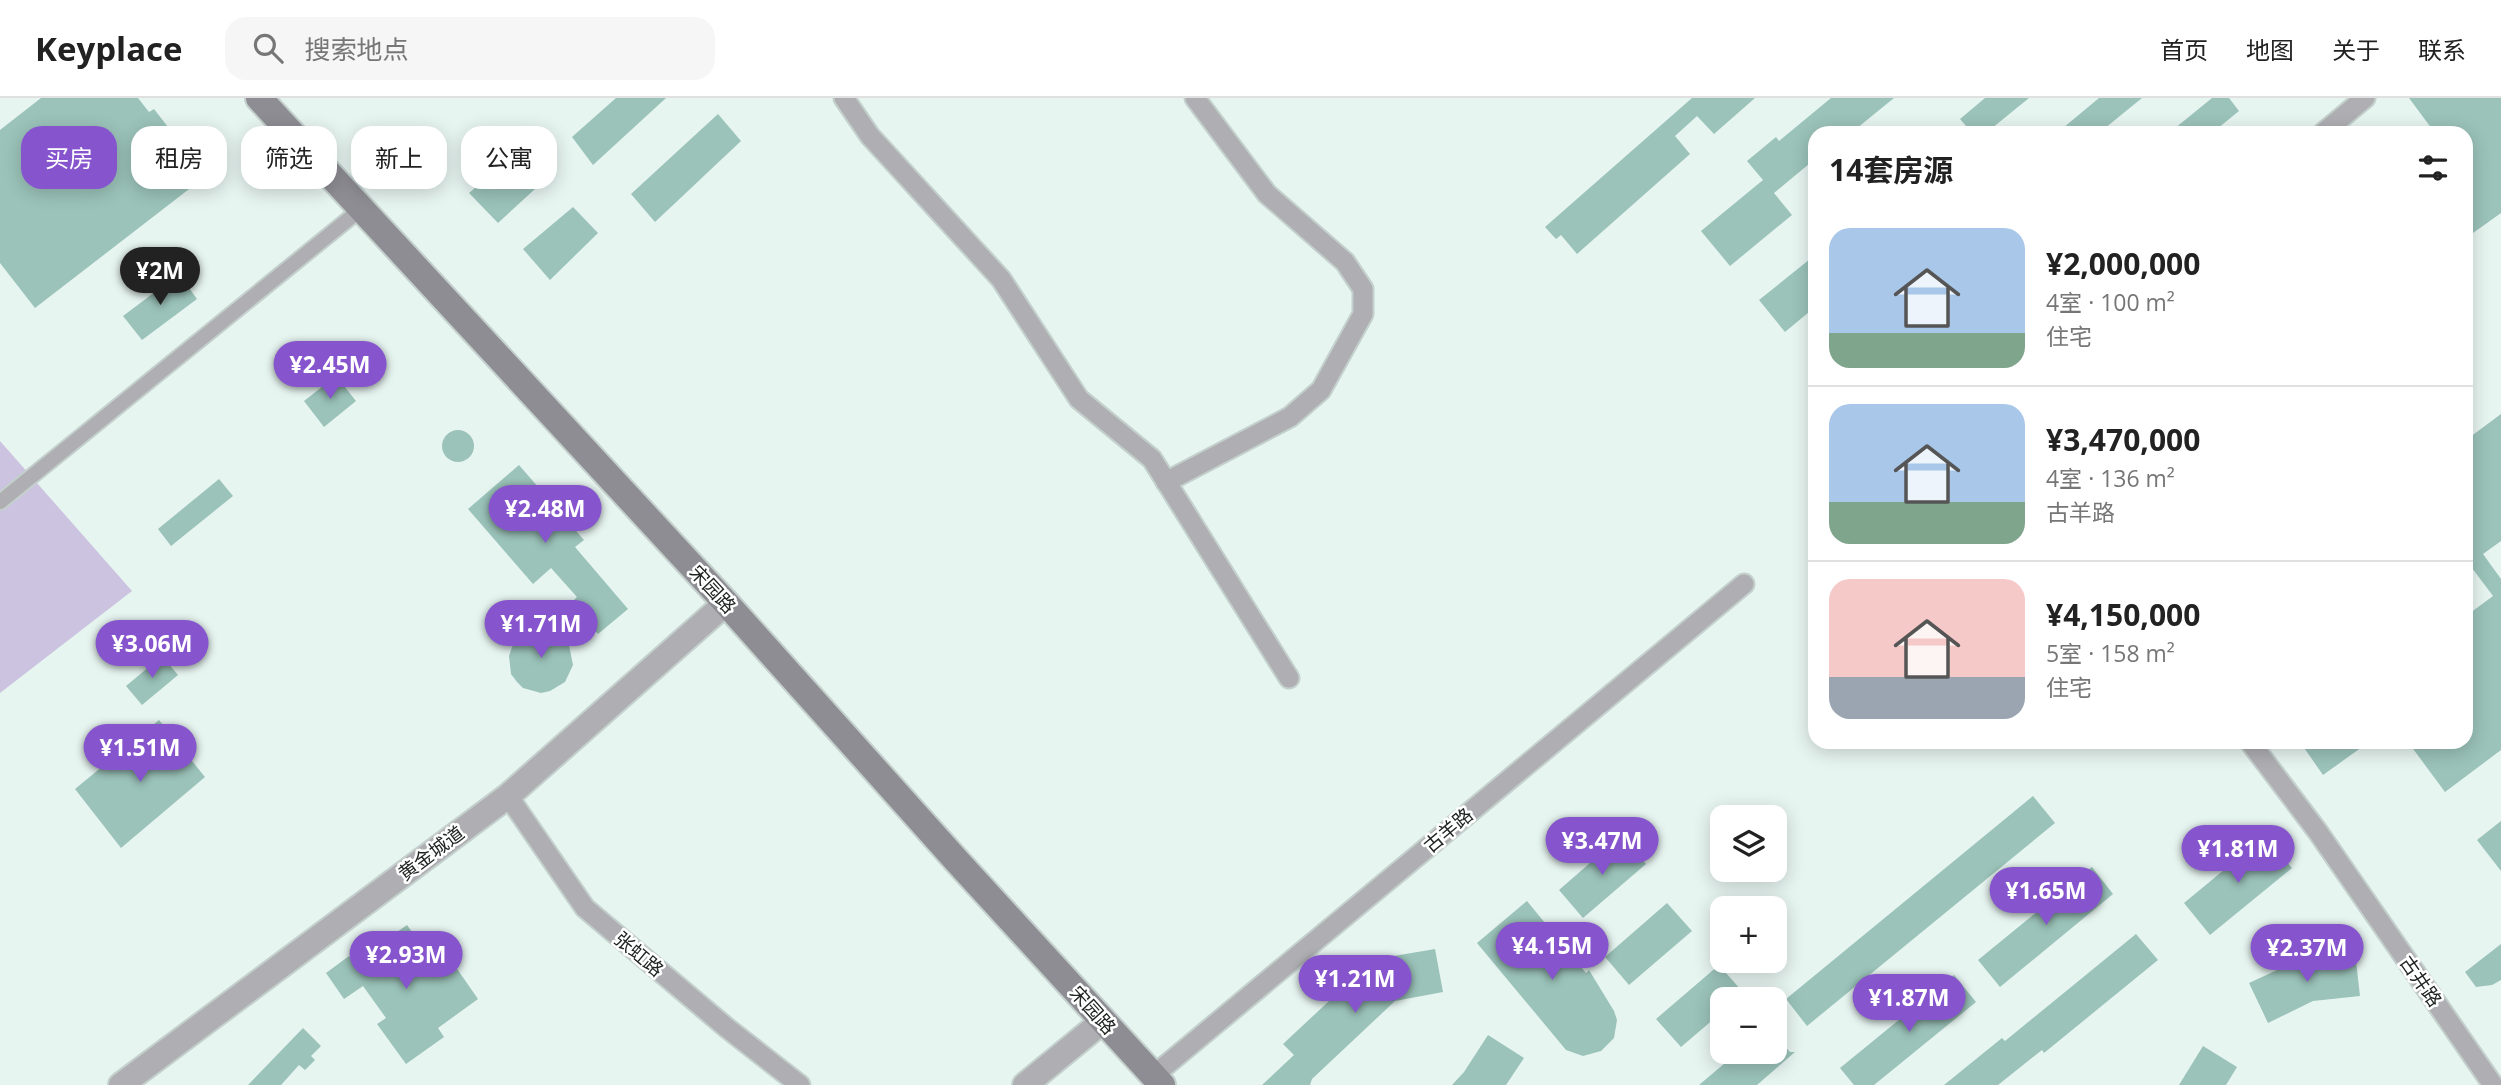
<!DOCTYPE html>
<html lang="zh">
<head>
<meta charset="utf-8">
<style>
	:root { --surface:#fff; --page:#f6f6f6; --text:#222; --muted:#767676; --line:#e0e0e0; --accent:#8655ce }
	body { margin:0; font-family:"Open Sans","Noto Sans SC",sans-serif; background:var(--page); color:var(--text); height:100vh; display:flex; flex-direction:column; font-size:26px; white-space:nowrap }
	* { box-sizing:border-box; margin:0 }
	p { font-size:23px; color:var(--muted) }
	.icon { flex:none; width:38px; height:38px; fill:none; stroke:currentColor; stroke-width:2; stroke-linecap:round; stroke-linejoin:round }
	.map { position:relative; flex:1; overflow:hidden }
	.sheet { position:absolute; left:1808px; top:28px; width:665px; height:623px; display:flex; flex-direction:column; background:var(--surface); border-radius:21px; box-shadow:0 4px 18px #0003 }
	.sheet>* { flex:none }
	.hud { position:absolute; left:21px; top:28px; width:665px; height:63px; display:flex; gap:14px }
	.buttons { position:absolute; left:1710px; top:707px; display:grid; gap:14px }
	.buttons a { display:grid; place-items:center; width:77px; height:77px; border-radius:14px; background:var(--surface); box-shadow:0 4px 18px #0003; font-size:35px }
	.price { position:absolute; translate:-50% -60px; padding:0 16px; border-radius:24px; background:var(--accent); color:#fff; font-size:23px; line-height:46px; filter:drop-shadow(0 2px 4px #0008) }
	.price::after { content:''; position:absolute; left:50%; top:42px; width:21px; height:16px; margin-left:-10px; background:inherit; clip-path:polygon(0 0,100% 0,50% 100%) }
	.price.active { background:#222; color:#fff }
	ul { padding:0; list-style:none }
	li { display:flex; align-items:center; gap:21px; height:175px; padding:0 21px }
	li+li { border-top:2px solid var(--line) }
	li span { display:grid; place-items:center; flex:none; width:196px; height:140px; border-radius:21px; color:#555 }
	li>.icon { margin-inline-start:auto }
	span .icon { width:84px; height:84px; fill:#fffc; stroke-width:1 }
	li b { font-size:30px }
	h2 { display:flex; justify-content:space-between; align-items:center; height:84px; padding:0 21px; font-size:30px }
	.tag { padding:0 24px; border-radius:21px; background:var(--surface); box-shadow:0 4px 18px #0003; font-size:24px; line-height:63px }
	.tag.active { background:var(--accent); color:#fff }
	header { display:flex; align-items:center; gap:42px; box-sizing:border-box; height:98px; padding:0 35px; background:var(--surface); border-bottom:2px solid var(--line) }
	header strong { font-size:33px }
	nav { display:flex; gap:38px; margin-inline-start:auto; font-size:24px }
	.search { width:490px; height:63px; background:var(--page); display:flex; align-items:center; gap:18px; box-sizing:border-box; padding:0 24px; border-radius:21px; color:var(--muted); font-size:26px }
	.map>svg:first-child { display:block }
	.green { fill:#ccc3e0 }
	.building { fill:#9bc3b9 }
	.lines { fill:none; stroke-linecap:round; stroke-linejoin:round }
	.pedestrian-casing { stroke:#c3d0cc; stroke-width:18 }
	.minor-casing { stroke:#c3d0cc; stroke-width:23 }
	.tertiary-casing { stroke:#c3d0cc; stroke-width:28 }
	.secondary-casing { stroke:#c3d0cc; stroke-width:30 }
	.pedestrian { stroke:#afaeb3; stroke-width:14 }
	.minor { stroke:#afaeb3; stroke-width:19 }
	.tertiary { stroke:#afaeb3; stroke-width:24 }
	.secondary { stroke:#8f8d94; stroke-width:26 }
	.labels { text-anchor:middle; stroke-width:5; stroke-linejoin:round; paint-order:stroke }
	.street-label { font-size:19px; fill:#202523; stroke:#fff }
</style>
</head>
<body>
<header>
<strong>Keyplace</strong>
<div class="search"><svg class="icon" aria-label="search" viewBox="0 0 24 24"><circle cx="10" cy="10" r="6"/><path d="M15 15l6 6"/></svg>搜索地点</div>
<nav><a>首页</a><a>地图</a><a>关于</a><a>联系</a></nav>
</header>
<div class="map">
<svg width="2501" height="987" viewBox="0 0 2501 987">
	<rect width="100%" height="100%" fill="#e7f5f1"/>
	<polygon class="green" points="0,343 132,493 0,595"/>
	<g class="building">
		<polygon points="41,0 138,0 149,14 154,11 206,78 35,210 0,165 0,32"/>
		<polygon points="616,0 666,0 593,67 572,39"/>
		<polygon points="1692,0 1755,0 1714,36 1697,18 1675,38 1690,56 1577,156 1561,137 1556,141 1545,129"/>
		<polygon points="1831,0 1894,0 1851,35 1815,35 1815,61 1774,95 1792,117 1730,168 1701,133 1763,82 1747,63 1776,39 1779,43"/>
		<polygon points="1985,0 2029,0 1986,35 1972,35 1960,21"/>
		<polygon points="2099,0 2142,0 2099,35 2057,35"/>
		<polygon points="2212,0 2229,0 2239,13 2212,35 2169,35"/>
		<polygon points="2409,0 2501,0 2501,115 2466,140 2466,35 2435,35"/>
		<polygon points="718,16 741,43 655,124 631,96"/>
		<polygon points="522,50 547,80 498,125 469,95"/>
		<polygon points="573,109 598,135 550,182 523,151"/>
		<polygon points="1815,157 1815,209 1785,234 1759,202"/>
		<polygon points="179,176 197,201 142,242 123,218"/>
		<polygon points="336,278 356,303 324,329 304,303"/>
		<polygon points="2501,316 2501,443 2483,456 2501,481 2501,652 2445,694 2408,644 2466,644 2466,518 2493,498 2466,462 2466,342"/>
		<circle cx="458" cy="348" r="16"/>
		<polygon points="519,367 584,442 575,449 628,511 598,536 571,505 577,499 551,470 533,486 468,411"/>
		<polygon points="219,381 233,398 171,448 158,431"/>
		<polygon points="541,530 561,536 566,532 573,567 565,584 550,593 541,595 523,590 517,584 511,576 509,558 512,549 524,535"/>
		<polygon points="162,558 178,577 142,607 126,588"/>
		<polygon points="159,622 205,679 121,750 75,691"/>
		<polygon points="2300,644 2369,644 2323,677"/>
		<polygon points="2033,698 2055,725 1807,928 1786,901"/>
		<polygon points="2501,723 2501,773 2477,742"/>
		<polygon points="1621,738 1646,766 1583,820 1559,792"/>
		<polygon points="2265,738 2292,770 2210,837 2184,805"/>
		<polygon points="2092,769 2113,796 2000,889 1978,862"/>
		<polygon points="1527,803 1586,875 1589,872 1614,913 1617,922 1614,940 1601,953 1583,958 1566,952 1477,845"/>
		<polygon points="1667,805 1692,833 1629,887 1605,859"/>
		<polygon points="407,827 441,874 453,865 478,901 438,930 444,939 406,966 377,926 386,920 363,888 344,901 326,875 349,858 353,865"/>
		<polygon points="2136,836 2158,862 2044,955 2042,952 1998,987 1944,987 2002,940 2005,943"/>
		<polygon points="2501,846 2501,882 2492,887 2476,889 2465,874"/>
		<polygon points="1435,851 1443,894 1395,903 1312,981 1310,987 1262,987 1294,957 1283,946 1359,875 1371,887 1378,881 1391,878 1388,859"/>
		<polygon points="2355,854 2360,898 2313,903 2268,925 2249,885 2303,860"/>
		<polygon points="1719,867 1749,901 1722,901 1722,914 1681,949 1656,921"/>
		<polygon points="1954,877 1976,904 1874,987 1854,987 1840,970"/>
		<polygon points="303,930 321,948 311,958 315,962 305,972 299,967 281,987 248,987"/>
		<polygon points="1774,936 1790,954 1795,954 1757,987 1699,987 1738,954 1774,954"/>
		<polygon points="1488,937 1524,960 1506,987 1452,987 1464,974"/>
		<polygon points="2203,948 2237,969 2226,987 2179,987"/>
	</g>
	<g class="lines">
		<defs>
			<polyline id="pedestrian" points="0,404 361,111"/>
			<g id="minor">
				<polyline points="844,0 870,38 1001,181 1079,301 1152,361 1289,580"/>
				<polyline points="2323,35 2365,0"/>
				<polyline points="1166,384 1290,319 1321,292 1363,216 1363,191 1345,164 1267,96 1195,0"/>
				<polyline points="2250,644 2318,734 2493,987"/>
				<polyline points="508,698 585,810 727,930 800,987"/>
				<polyline points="1153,978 1744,486"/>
			</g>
			<g id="tertiary">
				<polyline points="121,987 508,698 726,505"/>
				<polyline points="1025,987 1103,923"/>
			</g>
			<polyline id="secondary" points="259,0 726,505 956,762 1162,987"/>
		</defs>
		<use href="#pedestrian" class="pedestrian-casing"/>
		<use href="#minor" class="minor-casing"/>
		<use href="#tertiary" class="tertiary-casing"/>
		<use href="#secondary" class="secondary-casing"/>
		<use href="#pedestrian" class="pedestrian"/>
		<use href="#minor" class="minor"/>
		<use href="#tertiary" class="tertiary"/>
		<use href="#secondary" class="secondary"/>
	</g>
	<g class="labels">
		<g class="street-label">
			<text transform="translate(713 491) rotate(47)" y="7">宋园路</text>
			<text transform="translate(1448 732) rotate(-40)" y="7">古羊路</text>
			<text transform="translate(431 755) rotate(-37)" y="7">黄金城道</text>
			<text transform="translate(639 856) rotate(40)" y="7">张虹路</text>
			<text transform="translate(2421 883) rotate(55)" y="7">古井路</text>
			<text transform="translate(1093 912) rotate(48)" y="7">宋园路</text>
		</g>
	</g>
</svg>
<div class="buttons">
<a><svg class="icon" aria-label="layers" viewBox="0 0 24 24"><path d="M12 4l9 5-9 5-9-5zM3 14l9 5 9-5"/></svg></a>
<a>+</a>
<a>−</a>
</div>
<b class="price active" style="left:160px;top:209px">¥2M</b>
<b class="price" style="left:330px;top:303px">¥2.45M</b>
<b class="price" style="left:545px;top:447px">¥2.48M</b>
<b class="price" style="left:541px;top:562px">¥1.71M</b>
<b class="price" style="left:152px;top:582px">¥3.06M</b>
<b class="price" style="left:140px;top:686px">¥1.51M</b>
<b class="price" style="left:1602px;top:779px">¥3.47M</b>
<b class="price" style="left:2238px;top:787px">¥1.81M</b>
<b class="price" style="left:2046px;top:829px">¥1.65M</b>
<b class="price" style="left:1552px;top:884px">¥4.15M</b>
<b class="price" style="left:2307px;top:886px">¥2.37M</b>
<b class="price" style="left:406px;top:893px">¥2.93M</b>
<b class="price" style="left:1355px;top:917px">¥1.21M</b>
<b class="price" style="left:1909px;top:936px">¥1.87M</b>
<div class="hud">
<a class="tag active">买房</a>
<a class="tag">租房</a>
<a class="tag">筛选</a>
<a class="tag">新上</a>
<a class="tag">公寓</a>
</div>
<section class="sheet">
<h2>14套房源<svg class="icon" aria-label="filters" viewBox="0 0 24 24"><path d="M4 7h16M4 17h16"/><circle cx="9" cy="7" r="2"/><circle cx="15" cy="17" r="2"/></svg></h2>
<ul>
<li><span style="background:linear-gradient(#a9c7e8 75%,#7fa58c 0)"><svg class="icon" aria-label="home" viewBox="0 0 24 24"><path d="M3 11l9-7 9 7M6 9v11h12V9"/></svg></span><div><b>¥2,000,000</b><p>4室 · 100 m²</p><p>住宅</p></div></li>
<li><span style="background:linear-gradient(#a9c7e8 70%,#7fa58c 0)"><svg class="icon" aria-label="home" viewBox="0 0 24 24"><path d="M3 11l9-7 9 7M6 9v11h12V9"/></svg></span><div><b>¥3,470,000</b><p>4室 · 136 m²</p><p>古羊路</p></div></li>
<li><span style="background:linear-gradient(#f6c9c9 70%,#9aa5b1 0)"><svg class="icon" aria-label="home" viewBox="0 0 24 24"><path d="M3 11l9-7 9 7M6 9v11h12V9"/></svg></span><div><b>¥4,150,000</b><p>5室 · 158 m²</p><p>住宅</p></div></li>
</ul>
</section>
</div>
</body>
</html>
